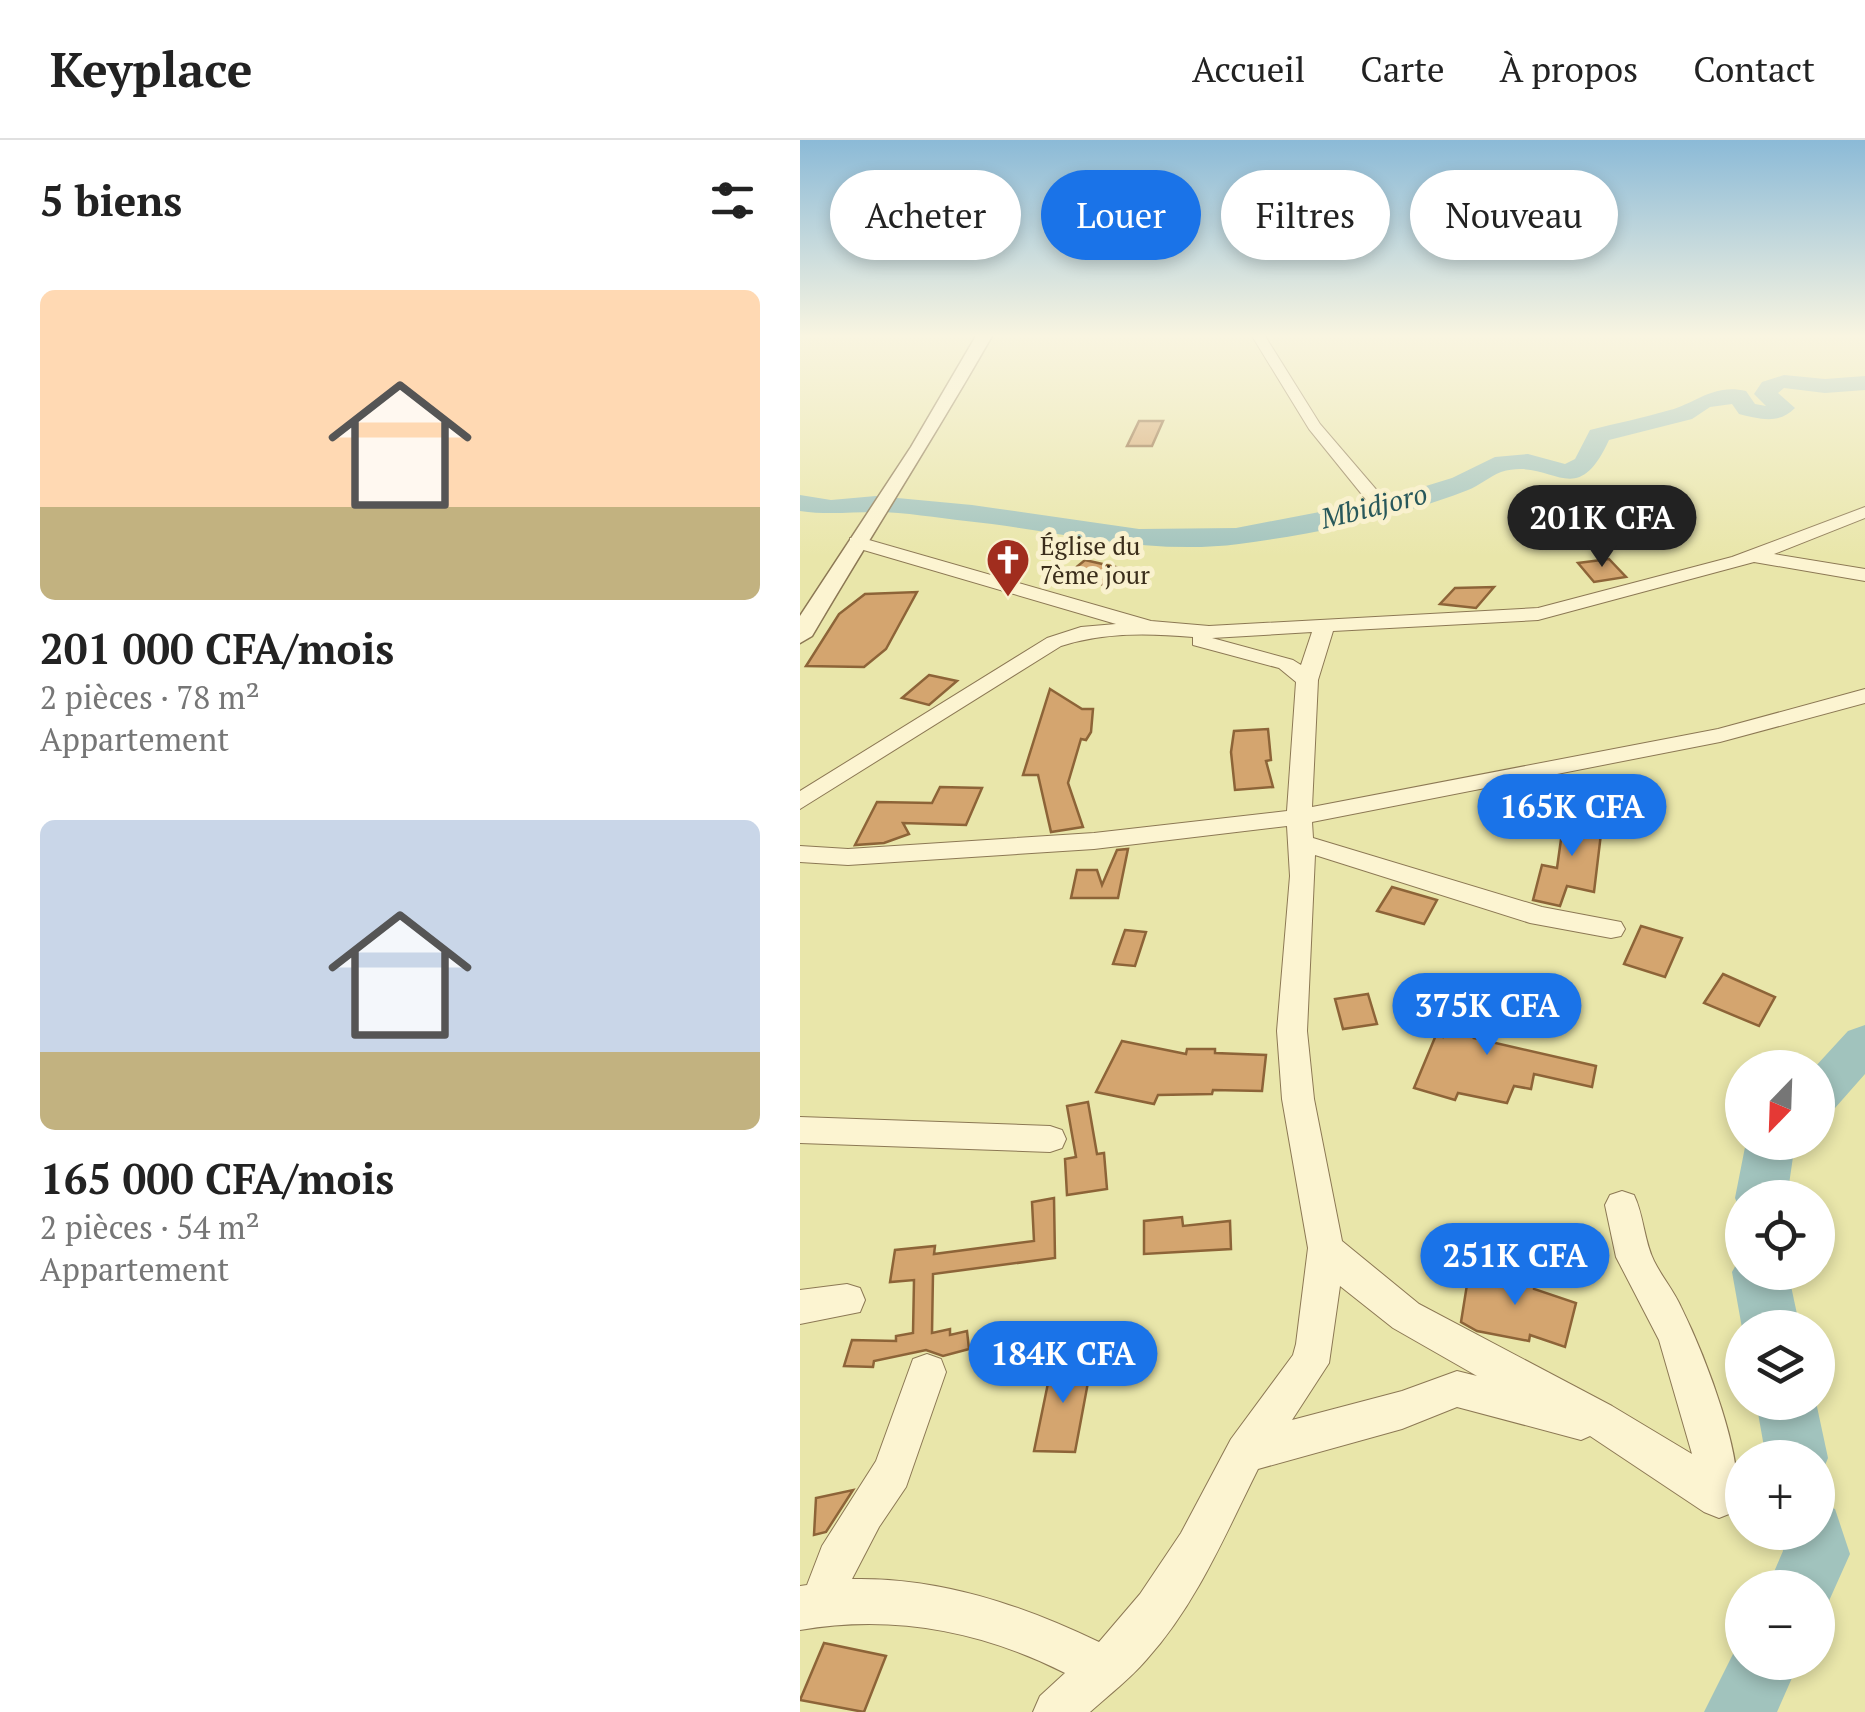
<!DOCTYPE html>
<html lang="fr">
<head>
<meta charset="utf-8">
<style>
	:root { --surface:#fff; --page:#f6f6f6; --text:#222; --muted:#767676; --line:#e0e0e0; --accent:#1a73e8 }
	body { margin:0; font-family:"PT Serif",serif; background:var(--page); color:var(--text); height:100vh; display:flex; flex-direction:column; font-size:38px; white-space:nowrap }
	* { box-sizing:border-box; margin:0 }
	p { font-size:32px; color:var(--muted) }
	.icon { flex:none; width:55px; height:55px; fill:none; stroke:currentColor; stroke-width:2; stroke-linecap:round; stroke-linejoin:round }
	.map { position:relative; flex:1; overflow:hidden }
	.details { display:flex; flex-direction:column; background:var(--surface); width:800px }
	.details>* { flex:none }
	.hud { position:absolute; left:30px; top:30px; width:885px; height:90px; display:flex; gap:20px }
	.needle { width:65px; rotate:203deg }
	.tools { position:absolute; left:925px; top:910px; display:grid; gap:20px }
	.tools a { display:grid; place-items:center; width:110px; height:110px; border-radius:50%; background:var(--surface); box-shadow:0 5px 15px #0003; font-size:50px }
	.price { position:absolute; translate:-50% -85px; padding:0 22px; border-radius:35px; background:var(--accent); color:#fff; font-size:32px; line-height:65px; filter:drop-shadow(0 2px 5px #0008) }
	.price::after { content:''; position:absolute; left:50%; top:60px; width:30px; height:22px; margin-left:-15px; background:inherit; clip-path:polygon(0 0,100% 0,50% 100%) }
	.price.current { background:#222; color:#fff }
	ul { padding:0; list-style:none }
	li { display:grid; align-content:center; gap:20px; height:530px; padding:0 40px }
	li span { display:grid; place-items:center; height:310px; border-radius:15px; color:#555 }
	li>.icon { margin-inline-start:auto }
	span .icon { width:180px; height:180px; fill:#fffc; stroke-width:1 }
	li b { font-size:42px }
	h2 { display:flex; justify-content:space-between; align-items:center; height:120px; padding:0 40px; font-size:42px }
	.pill { padding:0 35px; border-radius:45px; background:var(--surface); box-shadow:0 5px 15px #0003; font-size:35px; line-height:90px }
	.pill.current { background:var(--accent); color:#fff }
	header { display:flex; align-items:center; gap:60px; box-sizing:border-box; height:140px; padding:0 50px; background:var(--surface); border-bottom:2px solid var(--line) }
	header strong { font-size:48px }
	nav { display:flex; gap:55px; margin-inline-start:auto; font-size:35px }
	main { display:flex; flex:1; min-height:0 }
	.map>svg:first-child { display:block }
	.farmland { fill:#e9e6aa; fill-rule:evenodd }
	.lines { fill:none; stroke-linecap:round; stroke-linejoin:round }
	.river { fill:#a1c3bd; fill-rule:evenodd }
	.building { fill:#d4a56f; stroke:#8d6438; stroke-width:2.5 }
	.minor-casing { stroke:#8c7854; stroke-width:2 }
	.tertiary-casing { stroke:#8c7854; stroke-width:3 }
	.minor { fill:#fcf4d1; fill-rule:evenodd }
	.tertiary { fill:#fcf4d1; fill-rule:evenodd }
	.labels { text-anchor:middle; stroke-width:10; stroke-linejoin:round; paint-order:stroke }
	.far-poi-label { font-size:25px; fill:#3a2d1b; stroke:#f9f1ce; text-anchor:start }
	.far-water-label { font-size:28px; font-style:italic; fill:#28585b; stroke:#f9f1ce }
</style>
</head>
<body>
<header>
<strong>Keyplace</strong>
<nav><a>Accueil</a><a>Carte</a><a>À propos</a><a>Contact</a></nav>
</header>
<main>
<section class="details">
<h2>5 biens<svg class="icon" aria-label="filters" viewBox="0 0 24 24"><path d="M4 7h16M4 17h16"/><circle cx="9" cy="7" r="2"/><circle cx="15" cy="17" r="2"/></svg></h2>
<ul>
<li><span style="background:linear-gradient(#ffd9b3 70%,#c2b280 0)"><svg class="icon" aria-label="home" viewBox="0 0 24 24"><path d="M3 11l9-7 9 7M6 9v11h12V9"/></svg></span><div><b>201 000 CFA/mois</b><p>2 pièces · 78 m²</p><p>Appartement</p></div></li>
<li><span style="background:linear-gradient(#c9d6e8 75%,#c2b280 0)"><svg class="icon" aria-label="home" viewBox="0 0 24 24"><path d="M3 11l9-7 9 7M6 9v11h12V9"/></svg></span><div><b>165 000 CFA/mois</b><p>2 pièces · 54 m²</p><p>Appartement</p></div></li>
</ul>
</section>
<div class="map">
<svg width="1065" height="1572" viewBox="0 0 1065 1572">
	<rect width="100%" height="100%" fill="#f2e8bd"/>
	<path class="farmland" d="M0,197H1065V1572H0ZM942,928H1018V1002H942ZM942,1058H1018V1132H942ZM942,1188H1018V1262H942ZM942,1318H1018V1392H942ZM942,1448H1018V1522H942Z"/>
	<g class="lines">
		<g class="river">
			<path d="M984,235L1025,239L1065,236V250L1025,253L984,248L978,253L995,268C978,285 960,279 939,274L932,264L910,267L892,279L809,300C775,374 753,316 701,332C690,336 679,346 668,350C597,378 514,394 439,404C347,416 256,390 166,381C137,378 105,372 76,372C49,372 27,375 0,371V355L31,360L76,356L172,365L339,389L436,388L577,361L652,338L695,317L728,314L765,324L775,319L790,290C817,283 843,278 870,270C896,263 914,243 946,251L955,264L966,266L954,254L962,242Z"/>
			<polygon points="1065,885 1065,934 1035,968 1018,974 1018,928 1014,928 1048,891"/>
			<polygon points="946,1002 1000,1002 993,1017 987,1058 942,1058 942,1074 935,1058"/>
			<polygon points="942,1114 942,1132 988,1132 1000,1188 942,1188 932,1132"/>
			<polygon points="956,1262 1016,1262 1028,1318 1019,1340 1018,1318 966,1318"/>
			<polygon points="1018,1362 1035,1369 1050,1414 1024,1472 1018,1474 1018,1448 967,1448 983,1411 980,1392 1018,1392"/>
			<polygon points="942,1496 942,1522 999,1522 977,1572 904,1572"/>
		</g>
	</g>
	<g class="building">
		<polygon points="339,281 363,281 352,306 327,306"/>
		<polygon points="809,419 826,437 794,442 778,423"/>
		<polygon points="285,420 324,429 305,445 262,439"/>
		<polygon points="694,447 676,468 640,464 655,448"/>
		<polygon points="117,452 86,509 64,527 6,526 39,474 65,454"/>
		<polygon points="129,535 157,541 129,565 102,558"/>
		<polygon points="250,549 282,569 293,569 291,592 286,600 281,599 268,643 283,687 251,692 238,635 223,635"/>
		<polygon points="468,589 471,620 466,621 473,647 435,650 431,612 434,591"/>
		<polygon points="140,647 182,648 166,685 103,683 109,694 84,703 55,705 77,662 132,663"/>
		<polygon points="765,671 803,677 794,752 767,746 760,766 733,760 742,725 757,728"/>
		<polygon points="328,709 318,758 271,758 277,730 297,730 302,745 317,710"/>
		<polygon points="592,747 637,760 624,784 577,771"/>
		<polygon points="841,786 882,798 865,837 824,824"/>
		<polygon points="325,790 346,792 335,826 313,824"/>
		<polygon points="923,834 975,857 959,886 904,863"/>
		<polygon points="663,841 691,847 674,898 796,926 792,947 734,934 731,949 714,946 707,963 658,953 655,960 614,948 636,895 643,897"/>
		<polygon points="568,854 577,884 543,889 535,859"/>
		<polygon points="322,901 386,914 387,909 415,909 415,913 466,915 462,951 413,950 412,954 358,955 354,964 296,952"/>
		<polygon points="288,962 297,1014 304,1013 307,1049 267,1055 265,1019 276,1017 267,966"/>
		<polygon points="254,1058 255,1118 133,1134 132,1193 150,1189 150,1195 167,1191 169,1209 143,1216 126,1210 74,1221 73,1227 44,1226 52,1200 96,1201 96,1196 113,1193 114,1140 90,1142 95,1110 135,1106 134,1114 234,1101 232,1062"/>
		<polygon points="382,1077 383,1086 430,1081 431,1109 344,1114 344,1081"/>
		<polygon points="670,1126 735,1138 734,1149 776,1163 765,1207 730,1195 729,1201 677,1191 661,1182"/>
		<polygon points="253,1219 292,1221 275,1312 234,1311"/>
		<polygon points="53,1350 26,1392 14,1395 16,1358"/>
		<polygon points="24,1503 86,1516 64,1572 0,1560"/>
	</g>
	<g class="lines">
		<defs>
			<g id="minor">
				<polygon points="452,196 465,196 520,284 580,354 580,362 568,362 509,289"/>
				<path d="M1065,367V378L974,414L1065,429V441L954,422L738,480L533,491L518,540L512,667L918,589L1065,549V563L920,602L512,682L513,698L742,767L821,782L825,789L821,796L811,798L730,783L515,715L507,891L514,959L542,1101L619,1164L812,1266L892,1314L859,1200L816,1117L805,1065L810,1055L822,1051L834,1055C844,1076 844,1101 854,1121C862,1137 874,1151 881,1167C902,1209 951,1329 934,1372L919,1378L904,1372L790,1296L781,1300L657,1267L602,1289L458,1329C426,1393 396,1465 347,1519C330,1539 310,1554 290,1572H233L240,1556L265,1533C182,1491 92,1474 0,1490V1446L7,1445L22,1406L76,1321L113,1219L127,1214L141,1219L146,1232L106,1347L79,1387L52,1439C139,1437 222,1465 299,1502L340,1454L381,1393L431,1299L493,1215L496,1204L508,1108L482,959L477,891L490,736L487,686L294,709L48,725L0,722V706L48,709L294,693L487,671L496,542L479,528L393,505V497C348,493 305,492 261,506L0,669V651L247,498L281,487L316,484L50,406V398H62L351,481L409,486L738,468L932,417ZM512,492L501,525L493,520L412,498ZM540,1146L593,1188L677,1236L657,1231L602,1251L492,1280L529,1223Z"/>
				<polygon points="0,977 250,986 262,990 266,999 262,1008 250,1012 0,1003"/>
				<polygon points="47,1144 60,1148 65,1160 60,1172 0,1184 0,1150"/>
			</g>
			<path id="tertiary" d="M176,196H192C134,298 71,395 12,496L0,503V476L111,307Z"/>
		</defs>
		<use href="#minor" class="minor-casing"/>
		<use href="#tertiary" class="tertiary-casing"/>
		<use href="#minor" class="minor"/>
		<use href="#tertiary" class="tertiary"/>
	</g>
	<linearGradient id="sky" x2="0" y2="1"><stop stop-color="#8bbad7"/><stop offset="0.47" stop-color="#f9f5e1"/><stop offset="1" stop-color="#f9f5e1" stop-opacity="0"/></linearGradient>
	<rect width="1065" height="417" fill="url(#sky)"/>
	<defs>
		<symbol id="church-pin" viewBox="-11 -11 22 30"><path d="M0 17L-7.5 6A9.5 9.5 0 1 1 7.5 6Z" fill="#a12d1e" stroke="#f9f1ce"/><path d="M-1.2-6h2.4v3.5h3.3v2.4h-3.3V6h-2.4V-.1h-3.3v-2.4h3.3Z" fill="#fff"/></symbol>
	</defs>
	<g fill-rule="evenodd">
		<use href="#church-pin" x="183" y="395" width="50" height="68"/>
	</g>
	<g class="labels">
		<g class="far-poi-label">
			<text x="240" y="415">Église du<tspan x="240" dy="29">7ème jour</tspan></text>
		</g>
		<g class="far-water-label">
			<text transform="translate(574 366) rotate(-14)" y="10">Mbidjoro</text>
		</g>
	</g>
</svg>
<div class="tools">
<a><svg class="needle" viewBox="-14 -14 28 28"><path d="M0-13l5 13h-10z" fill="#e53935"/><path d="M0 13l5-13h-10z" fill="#767676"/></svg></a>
<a><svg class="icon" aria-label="locate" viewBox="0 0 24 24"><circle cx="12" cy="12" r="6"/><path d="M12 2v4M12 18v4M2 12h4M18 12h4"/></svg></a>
<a><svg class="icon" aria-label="layers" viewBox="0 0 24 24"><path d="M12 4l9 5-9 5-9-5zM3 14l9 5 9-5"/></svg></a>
<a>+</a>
<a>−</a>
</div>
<b class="price current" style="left:802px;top:430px">201K CFA</b>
<b class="price" style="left:772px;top:719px">165K CFA</b>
<b class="price" style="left:687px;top:918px">375K CFA</b>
<b class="price" style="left:715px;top:1168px">251K CFA</b>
<b class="price" style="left:263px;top:1266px">184K CFA</b>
<div class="hud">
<a class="pill">Acheter</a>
<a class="pill current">Louer</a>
<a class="pill">Filtres</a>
<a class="pill">Nouveau</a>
</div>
</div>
</main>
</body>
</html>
